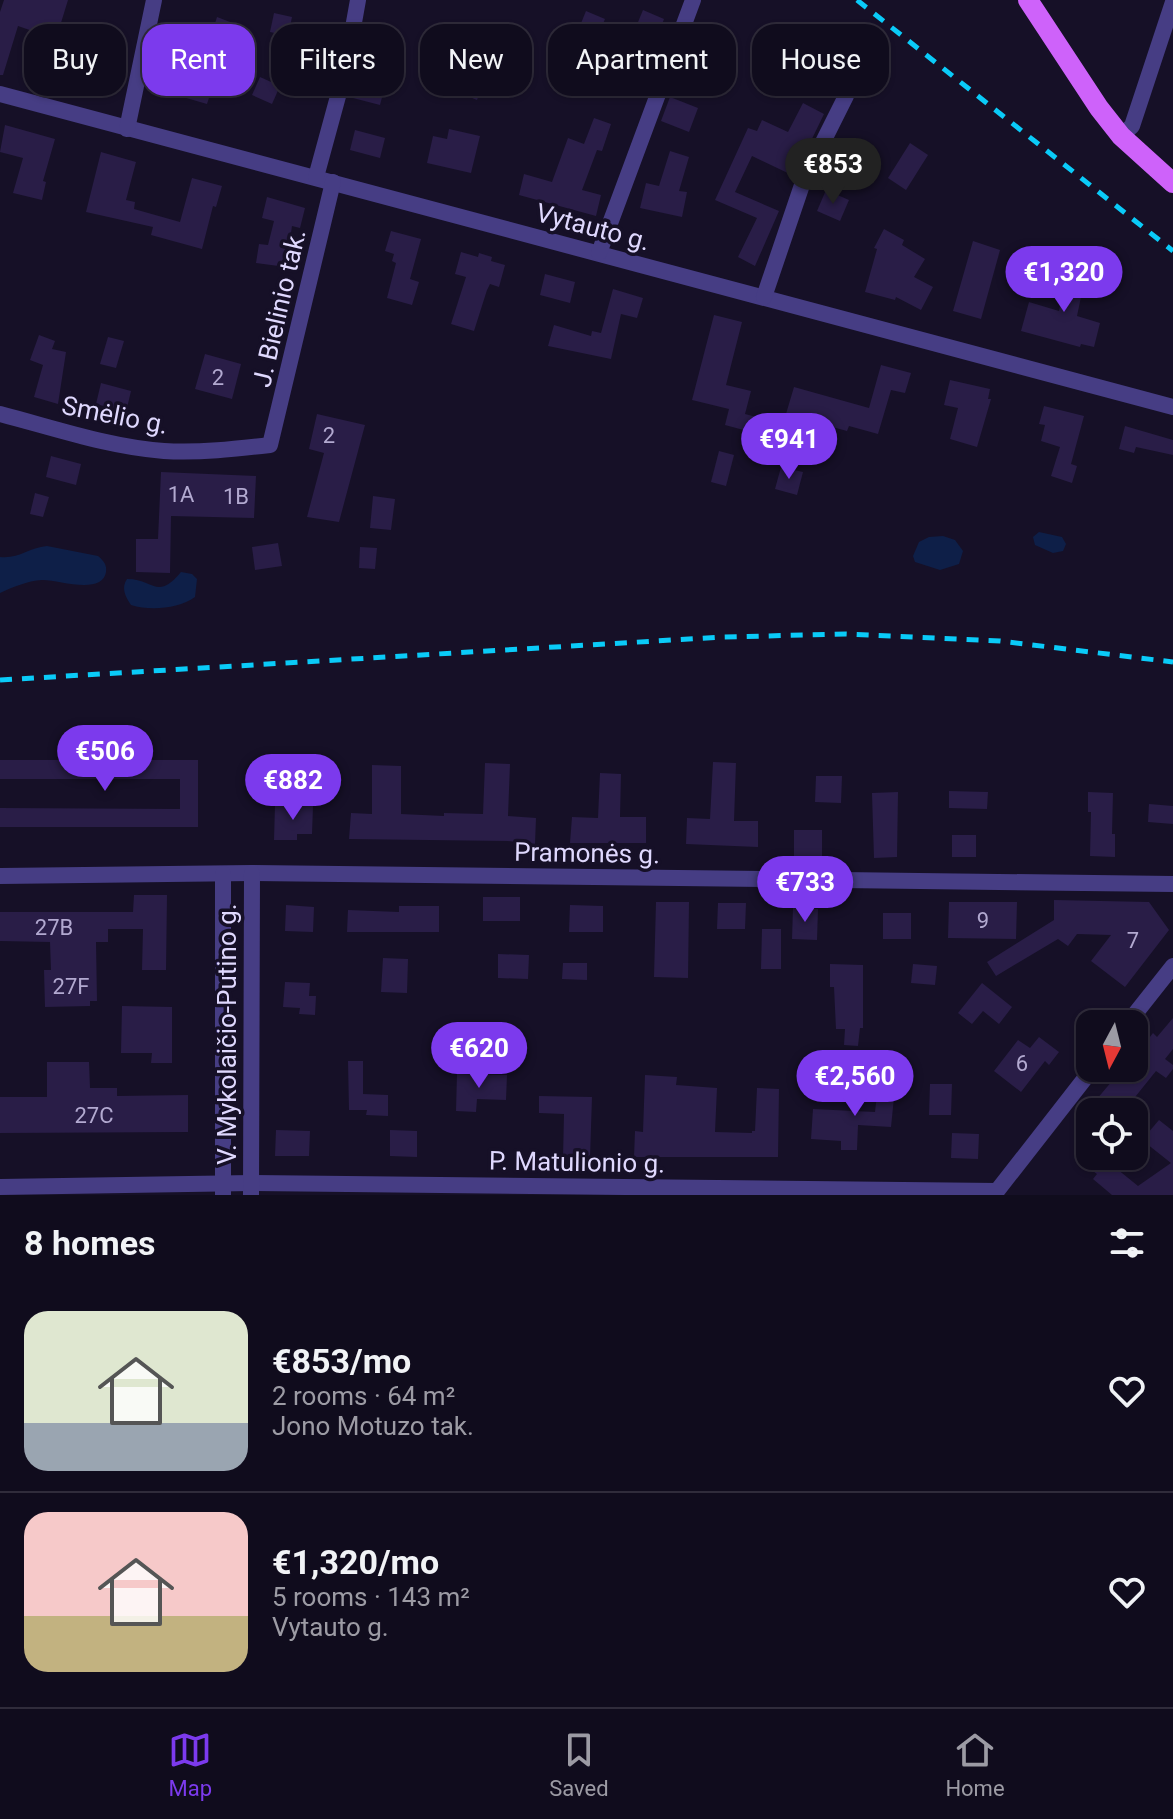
<!DOCTYPE html>
<html lang="en">
<head>
<meta charset="utf-8">
<style>
	:root { --surface:#100c1d; --page:#1e1a2a; --text:#f1f3f6; --muted:#9c9ba4; --line:#302c3b; --accent:#7c3aed }
	body { margin:0; font-family:Roboto,sans-serif; background:var(--page); color:var(--text); height:100vh; display:flex; flex-direction:column; font-size:30px; white-space:nowrap }
	* { box-sizing:border-box; margin:0 }
	p { font-size:26px; color:var(--muted) }
	.icon { flex:none; width:44px; height:44px; fill:none; stroke:currentColor; stroke-width:2; stroke-linecap:round; stroke-linejoin:round }
	.map { position:relative; height:1195px; overflow:hidden }
	.panel { display:flex; flex-direction:column; background:var(--surface); flex:1 }
	.panel>* { flex:none }
	.guide { position:absolute; left:24px; top:24px; width:1126px; height:72px; display:flex; gap:16px }
	.needle { width:52px; rotate:187deg }
	.tools { position:absolute; left:1076px; top:1010px; display:grid; gap:16px }
	.tools a { display:grid; place-items:center; width:72px; height:72px; border-radius:16px; background:var(--surface); box-shadow:0 2px 6px #0004,0 0 0 2px var(--line); font-size:40px }
	.price { position:absolute; translate:-50% -68px; padding:0 18px; border-radius:28px; background:var(--accent); color:#fff; font-size:26px; line-height:52px; filter:drop-shadow(0 2px 4px #0008) }
	.price::after { content:''; position:absolute; left:50%; top:48px; width:24px; height:18px; margin-left:-12px; background:inherit; clip-path:polygon(0 0,100% 0,50% 100%) }
	.price.active { background:#222; color:#fff }
	ul { padding:0; list-style:none }
	li { display:flex; align-items:center; gap:24px; height:200px; padding:0 24px }
	li+li { border-top:2px solid var(--line) }
	li span { display:grid; place-items:center; flex:none; width:224px; height:160px; border-radius:24px; color:#555 }
	li>.icon { margin-inline-start:auto }
	span .icon { width:96px; height:96px; fill:#fffc; stroke-width:1 }
	li b { font-size:34px }
	h2 { display:flex; justify-content:space-between; align-items:center; height:96px; padding:0 24px; font-size:34px }
	.chip { padding:0 28px; border-radius:24px; background:var(--surface); box-shadow:0 2px 6px #0004,0 0 0 2px var(--line); font-size:28px; line-height:72px }
	.chip.active { background:var(--accent); color:#fff }
	.menu { display:flex; justify-content:space-around; align-items:center; height:112px; border-top:2px solid var(--line); background:var(--surface); font-size:22px; color:var(--muted) }
	.menu a { display:grid; justify-items:center; gap:4px }
	.menu .active { color:var(--accent) }
	.map>svg:first-child { display:block }
	.water { fill:#0e1f48 }
	.building { fill:#291d47 }
	.lines { fill:none; stroke-linecap:round; stroke-linejoin:round }
	.street { stroke:#463d84; stroke-width:16 }
	.primary { stroke:#ce62fa; stroke-width:20 }
	.rail { stroke:#0acbf8; stroke-width:5; stroke-dasharray:12 10; stroke-linecap:butt }
	.labels { text-anchor:middle; stroke-width:7; stroke-linejoin:round; paint-order:stroke }
	.number-label { font-size:22px; fill:#b2a9d0 }
	.street-label { font-size:26px; fill:#dfd8fe; stroke:#161027 }
</style>
</head>
<body>
<div class="map">
<svg width="1173" height="1195" viewBox="0 0 1173 1195">
	<rect width="100%" height="100%" fill="#161027"/>
	<g class="water">
		<polygon points="1039,532 1062,537 1066,544 1063,551 1053,553 1035,545 1033,537"/>
		<polygon points="943,536 955,540 963,551 959,564 940,570 915,562 913,556 919,542 929,537"/>
		<path d="M47,546L98,556C104,561 107,565 106,572C102,596 56,579 42,580C27,581 13,587 0,593V557C19,559 28,548 47,546Z"/>
		<path d="M181,572L192,574L197,579L195,597C178,609 150,611 131,605C125,596 121,588 127,579C154,579 157,601 181,572Z"/>
	</g>
	<g class="building">
		<polygon points="4,0 68,0 56,39 18,26 3,75 0,75 0,12"/>
		<polygon points="643,10 664,19 651,53 629,44"/>
		<polygon points="586,11 605,19 596,41 577,33"/>
		<polygon points="274,13 292,17 288,36 270,32"/>
		<polygon points="217,17 230,22 223,44 210,39"/>
		<polygon points="707,46 734,59 719,91 692,78"/>
		<polygon points="843,52 861,61 849,86 830,77"/>
		<polygon points="73,54 95,61 89,79 68,72"/>
		<polygon points="461,55 490,67 477,100 448,88"/>
		<polygon points="179,59 218,70 207,104 169,93"/>
		<polygon points="361,71 387,78 380,105 353,98"/>
		<polygon points="260,77 280,86 272,104 252,95"/>
		<polygon points="670,97 698,108 689,132 661,121"/>
		<polygon points="803,103 824,114 794,176 752,156 735,192 779,211 755,266 738,257 757,218 715,200 748,128 757,131 762,120 788,132"/>
		<polygon points="594,118 611,124 602,151 597,150 582,190 601,195 596,216 519,195 524,174 552,182 568,138 584,144"/>
		<polygon points="5,125 55,139 43,181 46,182 42,200 13,193 23,158 0,152"/>
		<polygon points="449,129 480,136 471,173 427,163 433,136 447,139"/>
		<polygon points="355,130 385,138 380,158 350,150"/>
		<polygon points="910,143 928,155 906,190 888,178"/>
		<polygon points="670,151 689,157 679,191 687,192 682,217 640,208 646,183 659,186"/>
		<polygon points="101,152 136,162 126,200 135,202 134,209 180,222 192,178 222,186 216,207 213,206 202,249 151,235 153,227 86,212"/>
		<polygon points="826,190 849,200 840,221 817,211"/>
		<polygon points="267,197 305,208 300,228 292,226 286,267 256,263 259,244 268,245 274,221 262,218"/>
		<polygon points="884,229 904,240 902,245 925,259 914,277 933,287 921,310 896,297 895,300 865,292 877,249 874,248"/>
		<polygon points="391,231 421,239 410,279 419,282 412,305 387,298 396,263 392,261 394,254 385,251"/>
		<polygon points="973,241 1000,250 981,319 953,311"/>
		<polygon points="461,252 478,257 479,253 492,257 491,261 505,265 499,287 490,284 487,290 474,331 451,324 466,277 455,274"/>
		<polygon points="1069,260 1088,264 1077,316 1100,323 1094,347 1081,344 1080,347 1021,331 1029,302 1059,311"/>
		<polygon points="545,274 575,282 570,303 540,295"/>
		<polygon points="613,289 643,298 637,318 621,314 611,359 548,346 554,325 591,336 592,331 601,333"/>
		<polygon points="714,315 742,322 726,385 751,391 745,414 783,424 794,387 869,408 881,365 911,373 905,393 891,390 878,434 849,426 847,431 814,422 807,447 725,425 729,409 692,400"/>
		<polygon points="39,335 55,341 52,349 66,352 58,404 34,397 43,365 30,360"/>
		<polygon points="108,337 124,341 116,368 100,364"/>
		<polygon points="205,354 241,364 232,399 195,389"/>
		<polygon points="950,380 990,389 988,399 991,399 977,447 950,439 958,408 944,405"/>
		<polygon points="101,383 131,391 126,412 96,404"/>
		<polygon points="1044,406 1084,416 1071,464 1077,466 1072,483 1051,476 1060,447 1041,441 1045,425 1039,424"/>
		<polygon points="317,414 365,425 339,522 307,517 324,453 309,449"/>
		<polygon points="1125,426 1173,440 1173,455 1136,447 1134,453 1119,449"/>
		<polygon points="719,451 734,455 726,486 711,482"/>
		<polygon points="51,456 81,464 76,485 46,477"/>
		<polygon points="781,467 803,472 797,495 775,489"/>
		<polygon points="161,472 256,476 254,518 171,516 170,573 136,572 136,539 158,539"/>
		<polygon points="35,493 49,497 43,517 30,514"/>
		<polygon points="373,496 395,499 391,530 370,528"/>
		<polygon points="278,543 282,566 255,570 252,547"/>
		<polygon points="360,547 377,548 375,569 359,568"/>
		<polygon points="0,760 198,760 198,827 0,827 0,808 180,809 180,779 0,779"/>
		<rect x="312" y="761" width="17" height="26"/>
		<polygon points="713,762 736,763 734,821 758,821 758,847 686,844 687,818 710,819"/>
		<polygon points="485,763 510,764 508,816 536,818 535,844 507,841 349,839 351,813 372,814 372,765 401,766 401,814 444,816 444,813 483,814"/>
		<polygon points="600,773 621,774 620,817 646,817 646,843 570,843 572,817 598,818"/>
		<polygon points="816,776 842,776 841,803 815,802"/>
		<polygon points="949,791 988,792 987,809 949,808"/>
		<polygon points="898,792 897,857 874,858 872,793"/>
		<polygon points="1088,792 1113,793 1112,834 1115,834 1115,857 1090,856 1091,812 1088,812"/>
		<polygon points="1149,804 1173,806 1173,824 1148,822"/>
		<polygon points="275,805 313,806 312,834 297,834 297,840 274,840"/>
		<rect x="794" y="830" width="28" height="26"/>
		<rect x="952" y="835" width="24" height="22"/>
		<polygon points="134,895 167,895 166,970 142,970 143,929 108,929 108,942 96,942 97,1001 90,1001 90,1006 45,1007 44,970 51,970 50,942 0,941 0,912 133,912"/>
		<rect x="483" y="897" width="37" height="24"/>
		<polygon points="1054,900 1149,902 1169,930 1125,987 1091,961 1111,935 1077,934 1068,946 1058,939 996,976 987,962 1054,920"/>
		<polygon points="656,902 689,902 688,978 654,977"/>
		<polygon points="949,902 1017,902 1016,939 948,938"/>
		<polygon points="718,903 746,903 745,929 717,929"/>
		<polygon points="286,905 314,907 313,932 285,931"/>
		<polygon points="570,905 603,906 603,932 569,932"/>
		<polygon points="399,906 439,906 439,932 347,932 348,910 399,912"/>
		<polygon points="793,908 818,909 817,940 792,939"/>
		<rect x="883" y="913" width="28" height="26"/>
		<polygon points="762,929 781,929 781,969 761,969"/>
		<polygon points="498,954 529,955 528,979 498,978"/>
		<polygon points="383,958 408,959 407,993 381,992"/>
		<polygon points="563,963 587,963 587,980 562,979"/>
		<polygon points="830,964 863,965 863,1028 860,1028 858,1046 844,1045 845,1029 836,1029 834,987 830,987"/>
		<polygon points="913,964 937,966 935,985 911,983"/>
		<polygon points="285,982 310,983 309,996 316,996 315,1015 299,1014 300,1008 283,1007"/>
		<polygon points="982,983 1012,1007 999,1024 983,1011 972,1024 958,1013"/>
		<polygon points="122,1006 172,1007 172,1063 151,1063 152,1053 121,1053"/>
		<polygon points="1173,1018 1173,1049 1165,1059 1173,1065 1173,1069 1166,1078 1156,1071 1123,1112 1086,1112 1123,1068 1134,1068 1134,1058 1153,1033 1157,1037"/>
		<polygon points="446,1030 468,1031 468,1047 445,1046"/>
		<polygon points="1039,1037 1059,1052 1049,1065 1045,1061 1021,1092 994,1071 1018,1040 1030,1048"/>
		<polygon points="348,1061 363,1061 363,1094 388,1095 388,1116 366,1115 367,1110 349,1110"/>
		<polygon points="47,1062 89,1062 90,1088 117,1088 117,1096 188,1095 188,1132 0,1133 0,1097 47,1097"/>
		<polygon points="457,1074 507,1075 506,1100 477,1099 476,1112 456,1111"/>
		<polygon points="645,1075 677,1077 676,1085 717,1088 715,1132 752,1133 752,1131 755,1131 757,1088 779,1089 778,1157 634,1157 635,1131 643,1132"/>
		<polygon points="879,1076 896,1078 891,1127 858,1125 857,1150 841,1150 841,1141 811,1139 813,1109 875,1112"/>
		<polygon points="930,1084 952,1084 951,1115 929,1115"/>
		<polygon points="539,1096 592,1097 590,1158 563,1158 564,1114 539,1113"/>
		<polygon points="1159,1120 1173,1131 1173,1195 1112,1195 1093,1179 1097,1174 1090,1169 1101,1156 1138,1186 1171,1163 1142,1140"/>
		<polygon points="276,1130 310,1131 309,1156 275,1156"/>
		<polygon points="390,1130 417,1131 417,1157 390,1156"/>
		<polygon points="952,1133 979,1134 978,1159 951,1158"/>
	</g>
	<g class="lines">
		<g class="street">
			<polyline points="0,94 1173,407"/>
			<polyline points="127,129 154,0"/>
			<polyline points="1121,136 1132,126 1173,2"/>
			<polyline points="316,177 346,67 358,0"/>
			<polyline points="599,253 693,0"/>
			<polyline points="764,297 803,182 846,96"/>
			<path d="M0,414C54,428 109,447 164,451C200,453 235,449 270,445L333,182"/>
			<polyline points="0,876 252,873 1173,884"/>
			<polyline points="1127,1024 1173,966"/>
			<polyline points="0,1187 251,1183 997,1191 1093,1068"/>
			<polyline points="223,1195 223,874"/>
			<polyline points="251,1195 252,873"/>
		</g>
		<polyline class="primary" points="1028,0 1099,108 1121,136 1173,183"/>
		<g class="rail">
			<polyline points="857,0 1173,251"/>
			<polyline points="0,680 723,637 846,634 1000,641 1173,662"/>
		</g>
	</g>
	<g class="labels">
		<g class="number-label">
			<text x="218" y="385">2</text>
			<text x="329" y="443">2</text>
			<text x="181" y="502">1A</text>
			<text x="236" y="504">1B</text>
			<text x="983" y="928">9</text>
			<text x="54" y="935">27B</text>
			<text x="1133" y="948">7</text>
			<text x="71" y="994">27F</text>
			<text x="1022" y="1071">6</text>
			<text x="94" y="1123">27C</text>
		</g>
		<g class="street-label">
			<text transform="translate(593 227) rotate(15)" y="9">Vytauto g.</text>
			<text transform="translate(279 308) rotate(-77)" y="9">J. Bielinio tak.</text>
			<text transform="translate(115 415) rotate(11)" y="9">Smėlio g.</text>
			<text transform="translate(587 853) rotate(1)" y="9">Pramonės g.</text>
			<text transform="translate(227 1034) rotate(-90)" y="9">V. Mykolaičio-Putino g.</text>
			<text transform="translate(577 1162) rotate(1)" y="9">P. Matulionio g.</text>
		</g>
	</g>
</svg>
<div class="tools">
<a><svg class="needle" viewBox="-14 -14 28 28"><path d="M0-13l5 13h-10z" fill="#e53935"/><path d="M0 13l5-13h-10z" fill="#9c9ba4"/></svg></a>
<a><svg class="icon" aria-label="locate" viewBox="0 0 24 24"><circle cx="12" cy="12" r="6"/><path d="M12 2v4M12 18v4M2 12h4M18 12h4"/></svg></a>
</div>
<b class="price active" style="left:833px;top:206px">€853</b>
<b class="price" style="left:1064px;top:314px">€1,320</b>
<b class="price" style="left:789px;top:481px">€941</b>
<b class="price" style="left:105px;top:793px">€506</b>
<b class="price" style="left:293px;top:822px">€882</b>
<b class="price" style="left:805px;top:924px">€733</b>
<b class="price" style="left:479px;top:1090px">€620</b>
<b class="price" style="left:855px;top:1118px">€2,560</b>
<div class="guide">
<a class="chip">Buy</a>
<a class="chip active">Rent</a>
<a class="chip">Filters</a>
<a class="chip">New</a>
<a class="chip">Apartment</a>
<a class="chip">House</a>
</div>
</div>
<section class="panel">
<h2>8 homes<svg class="icon" aria-label="filters" viewBox="0 0 24 24"><path d="M4 7h16M4 17h16"/><circle cx="9" cy="7" r="2"/><circle cx="15" cy="17" r="2"/></svg></h2>
<ul>
<li><span style="background:linear-gradient(#dfe7d0 70%,#9aa5b1 0)"><svg class="icon" aria-label="home" viewBox="0 0 24 24"><path d="M3 11l9-7 9 7M6 9v11h12V9"/></svg></span><div><b>€853/mo</b><p>2 rooms · 64 m²</p><p>Jono Motuzo tak.</p></div><svg class="icon" aria-label="heart" viewBox="0 0 24 24"><path d="M12 20l-8-8c-3-5 5-10 8-4 3-6 11-1 8 4z"/></svg></li>
<li><span style="background:linear-gradient(#f6c9c9 65%,#c2b280 0)"><svg class="icon" aria-label="home" viewBox="0 0 24 24"><path d="M3 11l9-7 9 7M6 9v11h12V9"/></svg></span><div><b>€1,320/mo</b><p>5 rooms · 143 m²</p><p>Vytauto g.</p></div><svg class="icon" aria-label="heart" viewBox="0 0 24 24"><path d="M12 20l-8-8c-3-5 5-10 8-4 3-6 11-1 8 4z"/></svg></li>
</ul>
</section>
<nav class="menu">
<a class="active"><svg class="icon" aria-label="map" viewBox="0 0 24 24"><path d="M3 6l6-2 6 2 6-2v14l-6 2-6-2-6 2zM9 4v14M15 6v14"/></svg>Map</a>
<a><svg class="icon" aria-label="saved" viewBox="0 0 24 24"><path d="M7 4h10v16l-5-4-5 4z"/></svg>Saved</a>
<a><svg class="icon" aria-label="home" viewBox="0 0 24 24"><path d="M3 11l9-7 9 7M6 9v11h12V9"/></svg>Home</a>
</nav>
</body>
</html>
